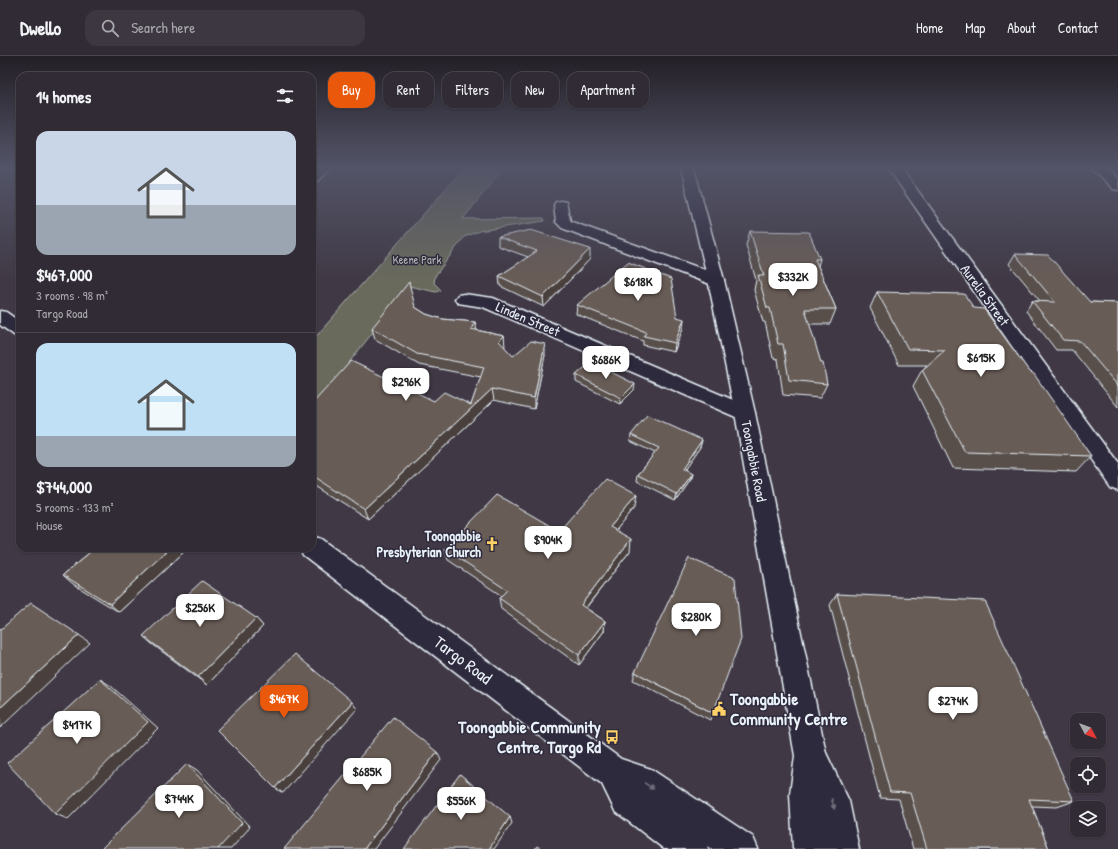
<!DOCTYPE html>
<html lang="en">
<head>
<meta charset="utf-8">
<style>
	:root { --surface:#302b34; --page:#3c3740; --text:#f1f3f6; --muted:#a8a7ac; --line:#4b474f; --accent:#ea580c }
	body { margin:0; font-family:"Patrick Hand",sans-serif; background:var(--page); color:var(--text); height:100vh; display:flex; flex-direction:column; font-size:15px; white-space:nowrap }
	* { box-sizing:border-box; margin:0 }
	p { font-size:13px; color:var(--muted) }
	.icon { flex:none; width:22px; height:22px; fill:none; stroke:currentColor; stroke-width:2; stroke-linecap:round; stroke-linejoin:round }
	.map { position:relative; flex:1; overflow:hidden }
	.drawer { position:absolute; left:16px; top:16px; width:300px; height:480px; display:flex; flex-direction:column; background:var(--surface); border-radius:12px; box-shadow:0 1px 3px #0004,0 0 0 1px var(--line) }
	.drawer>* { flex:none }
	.hud { position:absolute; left:328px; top:16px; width:380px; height:36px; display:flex; gap:8px }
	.needle { width:26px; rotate:131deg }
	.controls { position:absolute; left:1070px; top:657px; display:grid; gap:8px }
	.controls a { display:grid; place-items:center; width:36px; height:36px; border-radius:8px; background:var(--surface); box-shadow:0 1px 3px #0004,0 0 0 1px var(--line); font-size:20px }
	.price { position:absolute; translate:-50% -34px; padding:0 9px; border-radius:8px; background:#fff; color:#222; font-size:13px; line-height:26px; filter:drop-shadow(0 1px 2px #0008) }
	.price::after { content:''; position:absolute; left:50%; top:24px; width:12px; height:9px; margin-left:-6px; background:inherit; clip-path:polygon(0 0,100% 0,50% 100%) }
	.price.current { background:var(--accent); color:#fff }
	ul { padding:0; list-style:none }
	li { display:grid; align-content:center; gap:8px; height:212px; padding:0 20px }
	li+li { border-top:1px solid var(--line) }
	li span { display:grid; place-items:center; height:124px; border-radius:12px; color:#555 }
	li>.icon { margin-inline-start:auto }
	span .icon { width:72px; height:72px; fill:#fffc; stroke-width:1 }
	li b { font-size:17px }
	h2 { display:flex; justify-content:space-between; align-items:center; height:48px; padding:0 20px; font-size:17px }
	.pill { padding:0 14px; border-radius:12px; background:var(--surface); box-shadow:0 1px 3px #0004,0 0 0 1px var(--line); font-size:14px; line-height:36px }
	.pill.current { background:var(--accent); color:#fff }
	header { display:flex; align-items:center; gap:24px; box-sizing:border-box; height:56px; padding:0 20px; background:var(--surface); border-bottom:1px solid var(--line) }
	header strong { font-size:19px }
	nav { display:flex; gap:22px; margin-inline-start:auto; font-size:14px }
	.search { width:280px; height:36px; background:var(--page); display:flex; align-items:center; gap:10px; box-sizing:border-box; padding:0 14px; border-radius:12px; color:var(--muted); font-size:15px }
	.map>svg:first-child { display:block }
	.green { fill:#696a5c; stroke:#a8aeaa }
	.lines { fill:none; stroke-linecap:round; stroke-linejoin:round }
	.minor-casing { stroke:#e8f1f8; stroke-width:3 }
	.tertiary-casing { stroke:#e8f1f8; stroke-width:3 }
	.secondary-casing { stroke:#e8f1f8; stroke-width:3 }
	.minor { fill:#2f2a3d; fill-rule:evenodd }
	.tertiary { fill:#2f2a3d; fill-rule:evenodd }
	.secondary { fill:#2f2a3d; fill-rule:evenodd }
	.wall { fill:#594f4b; stroke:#e8f1f8 }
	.shaded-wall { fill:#49403d; stroke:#e8f1f8 }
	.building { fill:#685c57; stroke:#e8f1f8 }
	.oneway { fill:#70707e }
	.labels { text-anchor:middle; stroke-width:3; stroke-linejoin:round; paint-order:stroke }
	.far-park-label { font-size:12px; fill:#afb4b2; stroke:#2f2a3d }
	.street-label { font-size:14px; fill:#e8f1f8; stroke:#2f2a3d }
	.poi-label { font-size:14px; font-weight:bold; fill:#e8f1f8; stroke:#2f2a3d; text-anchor:end }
	.near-street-label { font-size:17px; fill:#e8f1f8; stroke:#2f2a3d }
	.near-poi-label { font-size:17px; font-weight:bold; fill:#e8f1f8; stroke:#2f2a3d; text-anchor:start }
</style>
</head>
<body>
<header>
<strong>Dwello</strong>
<div class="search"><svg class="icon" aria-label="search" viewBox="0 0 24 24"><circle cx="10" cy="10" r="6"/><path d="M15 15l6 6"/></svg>Search here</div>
<nav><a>Home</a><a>Map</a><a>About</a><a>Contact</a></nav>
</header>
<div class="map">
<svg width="1118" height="793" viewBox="0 0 1118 793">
	<rect width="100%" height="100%" fill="#403945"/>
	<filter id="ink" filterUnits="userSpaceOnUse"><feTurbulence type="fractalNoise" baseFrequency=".025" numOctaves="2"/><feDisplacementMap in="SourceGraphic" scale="8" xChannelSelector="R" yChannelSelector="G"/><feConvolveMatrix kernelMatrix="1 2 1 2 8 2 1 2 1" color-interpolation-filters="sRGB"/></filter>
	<g filter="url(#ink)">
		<polygon class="green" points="464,112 503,112 463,163 544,162 545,165 479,175 464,181 435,220 434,227 441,234 436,236 409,230 312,354 312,285"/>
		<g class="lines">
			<defs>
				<g id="minor">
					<polygon points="316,112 331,112 317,125 312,126 312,115"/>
					<polygon points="888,112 901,112 1118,408 1118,434 1110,431"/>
					<polygon points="1091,112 1105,112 1118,123 1118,134 1113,133"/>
					<polygon points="561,145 566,146 570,164 572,166 722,220 724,224 722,228 716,229 710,228 562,172 556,166 554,149 556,146"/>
					<polygon points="464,238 493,242 752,352 755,357 752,362 745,364 738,362 483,251 458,247 455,243 458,239"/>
				</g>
				<g id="tertiary">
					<polygon points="0,255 6,256 20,266 20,281 14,279 0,269"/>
					<polygon points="312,480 321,483 621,703 651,713 753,781 758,793 711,793 707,790 708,793 664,793 615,755 602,728 303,499 300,492 312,492"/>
				</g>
				<polygon id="secondary" points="681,112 694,112 724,224 755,357 826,697 849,745 859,793 793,793 790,738 795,700 735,357 708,224"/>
			</defs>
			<use href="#minor" class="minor-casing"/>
			<use href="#tertiary" class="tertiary-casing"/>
			<use href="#secondary" class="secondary-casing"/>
			<use href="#minor" class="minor"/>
			<use href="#tertiary" class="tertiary"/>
			<use href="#secondary" class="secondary"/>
		</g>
		<g class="wall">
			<polygon points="750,175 820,203 818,210 836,253 830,268 809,268 827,328 820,342 783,339 778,303 773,302 765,266 763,266 754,234 756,224 746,189"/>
			<polygon points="498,181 590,203 544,251 500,230 499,220 528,201 498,190"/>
			<polygon points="1015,198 1090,246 1118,247 1118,351 1072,294 1056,294 1026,255 1032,245 1040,245 1009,208"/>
			<polygon points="877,236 974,252 1029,315 1091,400 1076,416 953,412 913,330 922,314 927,309 899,309 870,252"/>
			<polygon points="577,249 677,261 683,272 674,296 643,289 643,285 576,258"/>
			<polygon points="415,251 426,258 442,263 475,266 476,274 504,280 504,291 513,300 545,299 534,353 494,344 368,463 315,429 312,431 312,348 434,345 471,349 481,321 419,309 375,283 372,272"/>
			<polygon points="576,319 634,334 620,348 576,326"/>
			<polygon points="631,379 702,384 700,391 684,414 691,418 689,424 675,444 637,425 638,418 655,397 630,385"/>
			<polygon points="634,452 616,474 630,495 586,552 605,565 604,575 579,609 501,553 499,542 502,540 448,504 445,493 559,475"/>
			<polygon points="95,492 179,492 183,497 119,556 73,528 63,519"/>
			<polygon points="837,538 1074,745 1057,751 1032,750 1049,793 913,793 899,743 880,742 830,549"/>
			<polygon points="256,562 263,570 207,629 152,588 143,580"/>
			<polygon points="635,616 713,657 710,664 633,624"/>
		</g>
		<g class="shaded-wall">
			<polygon points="590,193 590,203 544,251 543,241"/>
			<polygon points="684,263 683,272 674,296 675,287"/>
			<polygon points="475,266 477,276 471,273"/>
			<polygon points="504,280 505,291 500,296 499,285"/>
			<polygon points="545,288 545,299 534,353 534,342"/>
			<polygon points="635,328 634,334 620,348 621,342"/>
			<polygon points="492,333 494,344 368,463 364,453"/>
			<polygon points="702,384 700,391 680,420 682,413"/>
			<polygon points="691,418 689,424 675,444 677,438"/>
			<polygon points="312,422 315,429 312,431"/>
			<polygon points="636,440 634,452 609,483 610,471"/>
			<polygon points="631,483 630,495 580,559 581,549"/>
			<polygon points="170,492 179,492 183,497 119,556 110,548"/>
			<polygon points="256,562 263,570 207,629 198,621"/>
			<polygon points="605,565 604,575 579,609 579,599"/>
			<polygon points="79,579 90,587 0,672 0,652"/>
			<polygon points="100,623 111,630 158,672 68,763 55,758"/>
			<polygon points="352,646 357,653 283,737 275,732"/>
			<polygon points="437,696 441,704 374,793 364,793"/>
			<polygon points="187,708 197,714 250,771 231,793 218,793"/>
			<polygon points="510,761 512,767 494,793 489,793"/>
		</g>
		<g class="building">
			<polygon points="531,174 590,193 543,241 499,220 537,195 498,181"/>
			<polygon points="750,175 809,176 820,203 815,203 836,253 805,253 821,307 823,307 827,328 789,324 783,288 778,288 770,252 767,252 758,219 764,220"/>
			<polygon points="1015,198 1048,199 1090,246 1118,247 1118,330 1080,285 1063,284 1032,245 1055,246"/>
			<polygon points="628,206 671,223 677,261 684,263 675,287 644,280 646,276 577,249"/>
			<polygon points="20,210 20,214 16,211"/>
			<polygon points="409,226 415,251 426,258 442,263 475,266 471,273 504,280 499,285 513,300 531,285 545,288 534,342 492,333 364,453 312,419 312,348 351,305 434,345 444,336 471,349 484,311 417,298 372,272"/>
			<polygon points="877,236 964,238 974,252 984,253 1029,315 1034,318 1091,400 965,396 922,314 945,294 908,293"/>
			<polygon points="591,306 635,328 621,342 576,319"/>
			<polygon points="647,359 702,384 682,413 691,418 677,438 638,418 659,392 631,379"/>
			<polygon points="605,423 636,440 610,471 631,483 581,549 605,565 579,599 499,542 507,534 445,493 497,439 559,475"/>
			<polygon points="95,492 170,492 110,548 63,519"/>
			<polygon points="689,502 735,522 741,583 713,657 635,616"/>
			<polygon points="202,525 256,562 198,621 143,580"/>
			<polygon points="837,538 985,545 1074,745 1029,743 1049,793 927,793 910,737 890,736"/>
			<polygon points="31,547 79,579 0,652 0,574"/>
			<polygon points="295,598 352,646 275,732 217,674"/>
			<polygon points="100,623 148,666 55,758 7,707"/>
			<polygon points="393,661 437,696 364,793 284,793"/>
			<polygon points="187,708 242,767 218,793 101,793"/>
			<polygon points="460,718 510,761 489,793 404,793"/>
			<polygon points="537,790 541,793 535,793"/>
		</g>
		<defs><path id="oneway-solid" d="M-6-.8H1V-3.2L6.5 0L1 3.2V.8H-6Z"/></defs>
		<g class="oneway">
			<use href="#oneway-solid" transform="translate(649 730) rotate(34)"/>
			<use href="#oneway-solid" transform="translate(833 748) rotate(75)"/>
		</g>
	</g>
	<linearGradient id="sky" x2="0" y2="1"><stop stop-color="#231f26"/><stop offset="0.5" stop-color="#535468"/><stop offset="1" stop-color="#535468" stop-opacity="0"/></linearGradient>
	<rect width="1118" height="223" fill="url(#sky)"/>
	<defs>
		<symbol id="church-bare" viewBox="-9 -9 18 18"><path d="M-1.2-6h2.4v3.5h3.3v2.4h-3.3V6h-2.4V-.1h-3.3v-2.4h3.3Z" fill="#ffd166" stroke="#2f2a3d" stroke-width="2.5" paint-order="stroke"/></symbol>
		<symbol id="civic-bare" viewBox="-9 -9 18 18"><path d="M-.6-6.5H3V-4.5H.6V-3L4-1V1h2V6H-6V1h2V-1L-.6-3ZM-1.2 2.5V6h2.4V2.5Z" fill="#ffd166" stroke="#2f2a3d" stroke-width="2.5" paint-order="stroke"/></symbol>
		<symbol id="bus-bare" viewBox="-9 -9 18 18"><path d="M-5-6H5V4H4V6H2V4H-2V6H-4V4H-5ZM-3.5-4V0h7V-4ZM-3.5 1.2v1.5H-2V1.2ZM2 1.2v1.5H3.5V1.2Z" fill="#ffd166" stroke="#2f2a3d" stroke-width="2.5" paint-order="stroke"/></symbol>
	</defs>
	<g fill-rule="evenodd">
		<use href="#church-bare" x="482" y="478" width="20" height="20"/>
		<use href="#civic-bare" x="709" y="643" width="20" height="20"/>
		<use href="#bus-bare" x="602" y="671" width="20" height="20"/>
	</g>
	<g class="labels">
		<g class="far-park-label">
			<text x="417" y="208">Keene Park</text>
		</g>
		<g class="street-label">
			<text transform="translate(985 239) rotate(54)" y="5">Aurelia Street</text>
			<text transform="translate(528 263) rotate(23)" y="5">Linden Street</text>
			<text transform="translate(754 405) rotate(79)" y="5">Toongabbie Road</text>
		</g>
		<g class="poi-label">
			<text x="481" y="485">Toongabbie<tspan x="481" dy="16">Presbyterian Church</tspan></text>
		</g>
		<g class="near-street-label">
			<text transform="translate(463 604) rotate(37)" y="6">Targo Road</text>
		</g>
		<g class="near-poi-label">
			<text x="730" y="649">Toongabbie<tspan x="730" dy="20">Community Centre</tspan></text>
			<text x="601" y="677" text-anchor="end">Toongabbie Community<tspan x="601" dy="20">Centre, Targo Rd</tspan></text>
		</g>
	</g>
</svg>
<div class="controls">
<a><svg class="needle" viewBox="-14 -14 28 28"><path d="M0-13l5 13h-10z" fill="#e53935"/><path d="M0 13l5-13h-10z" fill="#a8a7ac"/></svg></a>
<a><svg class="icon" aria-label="locate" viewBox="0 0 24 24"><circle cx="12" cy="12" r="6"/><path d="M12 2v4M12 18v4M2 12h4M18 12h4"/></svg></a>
<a><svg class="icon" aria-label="layers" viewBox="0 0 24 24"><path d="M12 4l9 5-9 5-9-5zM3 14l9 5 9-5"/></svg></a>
</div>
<b class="price" style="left:793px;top:241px">$332K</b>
<b class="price" style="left:638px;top:246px">$618K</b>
<b class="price" style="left:981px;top:322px">$615K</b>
<b class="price" style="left:606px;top:324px">$686K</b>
<b class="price" style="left:406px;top:346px">$296K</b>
<b class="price" style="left:548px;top:504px">$904K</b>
<b class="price" style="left:200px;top:572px">$256K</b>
<b class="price" style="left:696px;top:581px">$280K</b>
<b class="price current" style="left:284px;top:663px">$467K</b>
<b class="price" style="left:953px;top:665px">$274K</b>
<b class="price" style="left:77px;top:689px">$417K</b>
<b class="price" style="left:367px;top:736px">$685K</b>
<b class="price" style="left:179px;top:763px">$744K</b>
<b class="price" style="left:461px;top:765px">$556K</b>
<div class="hud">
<a class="pill current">Buy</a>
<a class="pill">Rent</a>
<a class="pill">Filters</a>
<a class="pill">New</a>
<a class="pill">Apartment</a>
</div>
<section class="drawer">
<h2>14 homes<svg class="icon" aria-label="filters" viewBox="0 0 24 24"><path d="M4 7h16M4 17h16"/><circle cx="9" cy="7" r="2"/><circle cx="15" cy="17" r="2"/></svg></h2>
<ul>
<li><span style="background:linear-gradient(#c9d6e8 60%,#9aa5b1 0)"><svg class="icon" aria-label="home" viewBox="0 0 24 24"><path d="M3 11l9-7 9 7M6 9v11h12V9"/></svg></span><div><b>$467,000</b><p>3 rooms · 98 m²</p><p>Targo Road</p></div></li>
<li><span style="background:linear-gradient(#bfe0f5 75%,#9aa5b1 0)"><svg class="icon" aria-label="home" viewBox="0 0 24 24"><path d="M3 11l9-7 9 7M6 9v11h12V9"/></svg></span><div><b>$744,000</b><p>5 rooms · 133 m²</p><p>House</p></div></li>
</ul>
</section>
</div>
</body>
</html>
